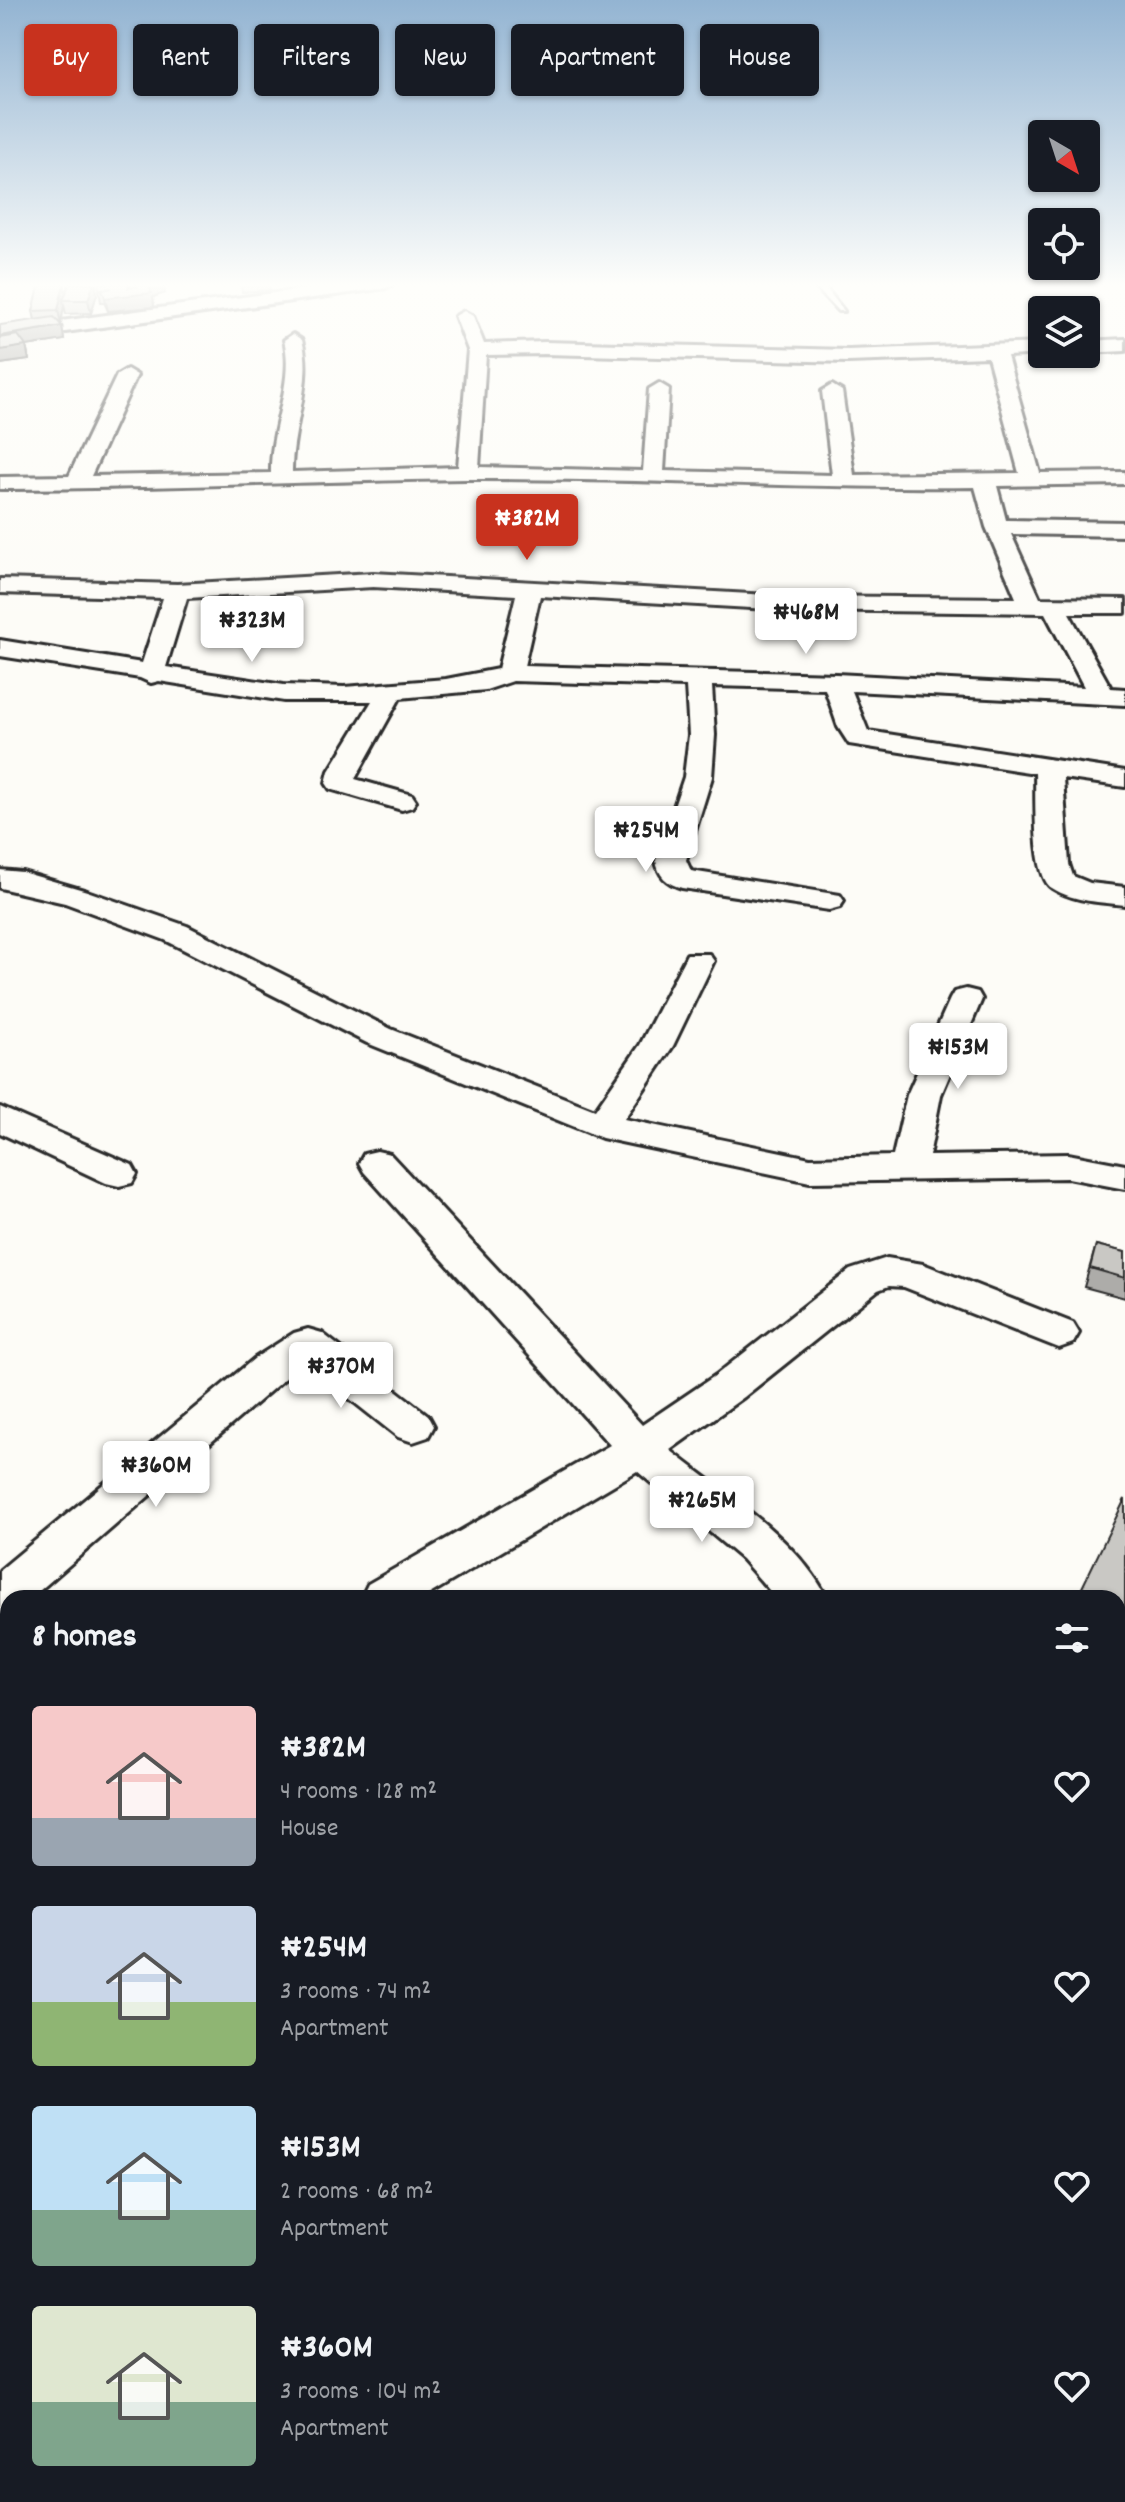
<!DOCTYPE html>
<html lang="en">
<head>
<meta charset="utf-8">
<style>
	:root { --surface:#171b24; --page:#242831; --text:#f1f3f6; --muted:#9ea1a6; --accent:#c8321e }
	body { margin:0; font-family:Dekko,sans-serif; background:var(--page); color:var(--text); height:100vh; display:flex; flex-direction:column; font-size:30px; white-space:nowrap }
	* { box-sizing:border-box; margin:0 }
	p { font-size:26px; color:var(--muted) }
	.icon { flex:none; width:44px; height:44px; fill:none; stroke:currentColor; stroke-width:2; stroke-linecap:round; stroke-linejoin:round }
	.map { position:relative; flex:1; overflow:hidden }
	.side { position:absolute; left:0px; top:1590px; width:1126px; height:912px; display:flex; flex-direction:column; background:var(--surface); border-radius:24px 24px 0 0; box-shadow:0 2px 6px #0004 }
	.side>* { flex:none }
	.banner { position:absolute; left:24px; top:24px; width:1078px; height:72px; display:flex; gap:16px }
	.needle { width:52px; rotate:141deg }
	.fabs { position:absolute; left:1028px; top:120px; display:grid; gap:16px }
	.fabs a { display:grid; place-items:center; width:72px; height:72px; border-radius:8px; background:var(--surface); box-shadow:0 2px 6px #0004; font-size:40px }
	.price { position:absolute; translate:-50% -68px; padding:0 18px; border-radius:8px; background:#fff; color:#222; font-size:26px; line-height:52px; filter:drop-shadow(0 2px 4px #0008) }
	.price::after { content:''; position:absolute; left:50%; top:48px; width:24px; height:18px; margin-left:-12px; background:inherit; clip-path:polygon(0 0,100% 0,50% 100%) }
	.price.on { background:var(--accent); color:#fff }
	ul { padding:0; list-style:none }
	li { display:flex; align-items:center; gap:24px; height:200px; padding:0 32px }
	li span { display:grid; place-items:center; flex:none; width:224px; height:160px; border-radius:8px; color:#555 }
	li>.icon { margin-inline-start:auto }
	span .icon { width:96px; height:96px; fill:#fffc; stroke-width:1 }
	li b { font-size:34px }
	h2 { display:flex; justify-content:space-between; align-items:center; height:96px; padding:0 32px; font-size:34px }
	.tag { padding:0 28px; border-radius:8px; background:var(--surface); box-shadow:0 2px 6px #0004; font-size:28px; line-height:72px }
	.tag.on { background:var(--accent); color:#fff }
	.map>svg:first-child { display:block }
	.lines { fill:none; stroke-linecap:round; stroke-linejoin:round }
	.lane-casing { stroke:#2b2b2b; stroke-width:6 }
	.street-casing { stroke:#2b2b2b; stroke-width:6 }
	.lane { fill:#fdfcf7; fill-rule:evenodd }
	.street { fill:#fdfcf7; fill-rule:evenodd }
	.wall { fill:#adaca9; stroke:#2b2b2b; stroke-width:2 }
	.shaded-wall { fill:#8d8c89; stroke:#2b2b2b; stroke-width:2 }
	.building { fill:#c9c8c4; stroke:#2b2b2b; stroke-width:2 }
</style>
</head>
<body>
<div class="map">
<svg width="1125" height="2502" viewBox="0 0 1125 2502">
	<rect width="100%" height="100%" fill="#fdfcf7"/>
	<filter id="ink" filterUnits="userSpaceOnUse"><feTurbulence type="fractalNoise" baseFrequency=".0125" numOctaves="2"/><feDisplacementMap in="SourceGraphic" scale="16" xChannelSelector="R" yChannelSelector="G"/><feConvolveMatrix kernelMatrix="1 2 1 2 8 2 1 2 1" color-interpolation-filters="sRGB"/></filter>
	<g filter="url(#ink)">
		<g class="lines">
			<defs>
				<g id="lane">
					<polygon points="812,283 822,283 844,311 838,311"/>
					<polygon points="8,1869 8,1900 0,1903 0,1872"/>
				</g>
				<g id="street">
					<polygon points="349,283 395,283 386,288 0,341 0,329"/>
					<path d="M464,311L473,316L484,344L545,342L848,350L1042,343L1044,354L1007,356L1040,473L1125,472V484L997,486L1006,520L1125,522V536L1011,534L1040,598L1125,599V613H1069L1111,688L1125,689V705L852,691L868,731L1125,771V787L1063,778L1069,864L1073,876L1090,883L1125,887V905C1101,902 1074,902 1052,888C1032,876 1036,797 1035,773L849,744L838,727L825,689L712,686L715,735L712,777L686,860L691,871L840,895L844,901L840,907L829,910L682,888C667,884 658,876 656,860L684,777L689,735L686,686L513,681L486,690L400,698L355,779L412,795L416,801L412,807L402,810L330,789L326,783L329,771L372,701H284L159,681L151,683L140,678L0,656V640L142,663L163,598L0,593V579L177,584L373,573L787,596L1016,598L986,527L975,487C806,489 636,478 466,479C311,481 155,489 0,489V477L69,476L117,375L127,369L137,375L91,476L271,473C270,427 295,381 284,340L293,334L302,340C314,382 291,428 292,472L458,467L468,350L455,316ZM545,354L848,362L988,357L1019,473L854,475L842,391L832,385L822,391L832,475L664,471L669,389L659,383L649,389L643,471L479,467L486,355ZM373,587L516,595L498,669L446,679L344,687L284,685L166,667L187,598ZM540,596L787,610L1045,613L1084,687L836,674L524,666Z"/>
					<polygon points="1125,339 1125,351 1086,353 1086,341"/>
					<polygon points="0,870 22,872 87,891 187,926 391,1029 595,1110 640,1045 687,954 709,954 714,961 673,1046 624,1119 810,1158 893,1156 907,1095 950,999 954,992 966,989 978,992 982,999 941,1095 929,1156 1068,1154 1125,1165 1125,1189 1068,1178 810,1182 602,1138 367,1043 165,940 65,903 0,888"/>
					<polygon points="0,1107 132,1165 137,1174 132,1183 119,1186 106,1183 0,1133"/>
					<path d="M377,1151L390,1154L642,1425L716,1375L850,1270L887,1258L923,1264L1073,1323L1079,1333L1073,1343L1059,1348L904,1287L889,1286L878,1290L744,1397L670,1450C720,1490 798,1539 827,1598H776L742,1559L637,1471L423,1598H361L368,1584L610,1445L364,1172L359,1163L364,1154Z"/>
					<polygon points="308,1329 322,1333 428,1415 434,1426 428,1437 413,1442 398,1437 307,1365 283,1380 31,1598 8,1598 8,1613 0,1616 0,1570 255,1358 294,1333"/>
					<polygon points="0,1704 8,1707 8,1753 0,1750"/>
					<polygon points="1118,2447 1125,2450 1125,2502 1096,2502 1092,2494 1118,2494"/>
					<polygon points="845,2494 909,2494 906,2502 842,2502"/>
				</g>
			</defs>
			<use href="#lane" class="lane-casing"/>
			<use href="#street" class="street-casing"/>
			<use href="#lane" class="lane"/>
			<use href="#street" class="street"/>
		</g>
		<g class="wall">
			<polygon points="64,283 66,293 70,283 95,283 97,294 91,313 66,314 64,305 61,324 59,324 62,326 64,340 26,346 29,360 0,364 35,320 33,311"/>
			<polygon points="98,283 163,283 165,293 153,297 154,307 108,311 104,302 101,302"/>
			<polygon points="241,283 269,283 270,290 242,292"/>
			<polygon points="1096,1245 1125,1252 1125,1298 1084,1287"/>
			<polygon points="1125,1499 1125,1770 1118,1768 1118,1598"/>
			<polygon points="8,2047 8,2116 0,2114 0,2064"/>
			<polygon points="1118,2154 1125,2159 1125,2280 1118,2276"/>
			<polygon points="395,2494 542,2494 543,2499 540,2502 401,2502"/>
			<polygon points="706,2494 722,2494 718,2502 716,2502"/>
			<polygon points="946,2494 995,2494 1007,2502 944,2502"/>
		</g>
		<g class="shaded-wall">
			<polygon points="64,283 66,296 63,300 64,305 61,324 58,310"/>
			<polygon points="94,283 95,283 97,294 91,313 88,300"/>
			<polygon points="109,283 130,283 131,286 129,286 130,295 150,293 134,283 163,283 165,293 153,297 154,307 108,311 105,298"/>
			<polygon points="62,326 64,340 26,346 29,360 0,364 0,336"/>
			<polygon points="8,2248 8,2279 0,2286 0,2255"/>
			<polygon points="97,2494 123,2494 115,2502 90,2502"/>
			<polygon points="535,2494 542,2494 543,2499 540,2502 528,2502"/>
		</g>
		<g class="building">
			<polygon points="40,283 64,283 58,310 33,311"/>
			<polygon points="70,283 94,283 88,300 63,300"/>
			<polygon points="98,283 128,283 128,288 137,287 134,283 154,283 148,285 152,293 105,298 102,290 112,288 99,289"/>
			<polygon points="54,317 62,326 0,336 0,325"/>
			<polygon points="18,335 26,346 0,350 0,338"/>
			<polygon points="1096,1245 1125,1252 1125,1278 1090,1268"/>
			<polygon points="1125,1499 1125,1732 1118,1729 1118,1598 1077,1598"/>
			<polygon points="8,2047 8,2104 0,2102 0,2064"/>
			<polygon points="1118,2154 1125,2159 1125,2262 1118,2257"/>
			<polygon points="0,2169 8,2181 8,2248 0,2255"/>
			<polygon points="8,2402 8,2494 97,2494 90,2502 0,2502 0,2409"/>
			<polygon points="313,2494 360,2494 365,2502 304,2502"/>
			<polygon points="402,2494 535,2494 528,2502 409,2502"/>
			<polygon points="950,2494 995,2494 1007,2502 947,2502"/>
		</g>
	</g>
	<linearGradient id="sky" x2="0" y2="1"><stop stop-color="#93b4d2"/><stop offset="0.45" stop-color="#fefefb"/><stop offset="1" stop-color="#fefefb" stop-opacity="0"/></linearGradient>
	<rect width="1125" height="633" fill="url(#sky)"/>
</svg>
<div class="fabs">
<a><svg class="needle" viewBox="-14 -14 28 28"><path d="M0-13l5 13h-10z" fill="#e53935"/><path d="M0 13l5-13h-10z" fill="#9ea1a6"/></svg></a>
<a><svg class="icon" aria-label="locate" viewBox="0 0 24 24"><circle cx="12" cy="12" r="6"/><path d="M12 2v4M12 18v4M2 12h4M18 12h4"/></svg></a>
<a><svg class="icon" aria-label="layers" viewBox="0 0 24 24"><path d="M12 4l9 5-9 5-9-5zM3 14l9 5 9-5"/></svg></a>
</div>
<b class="price on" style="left:527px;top:562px">₦382M</b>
<b class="price" style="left:806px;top:656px">₦468M</b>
<b class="price" style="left:252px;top:664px">₦323M</b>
<b class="price" style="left:646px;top:874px">₦254M</b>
<b class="price" style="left:958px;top:1091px">₦153M</b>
<b class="price" style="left:341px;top:1410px">₦370M</b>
<b class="price" style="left:156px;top:1509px">₦360M</b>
<b class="price" style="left:702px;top:1544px">₦265M</b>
<div class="banner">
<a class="tag on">Buy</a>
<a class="tag">Rent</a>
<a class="tag">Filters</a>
<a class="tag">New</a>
<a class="tag">Apartment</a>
<a class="tag">House</a>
</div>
<section class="side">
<h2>8 homes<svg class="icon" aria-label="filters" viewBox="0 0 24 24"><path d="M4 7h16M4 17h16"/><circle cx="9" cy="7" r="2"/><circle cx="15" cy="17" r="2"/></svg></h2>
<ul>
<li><span style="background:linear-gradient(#f6c9c9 70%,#9aa5b1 0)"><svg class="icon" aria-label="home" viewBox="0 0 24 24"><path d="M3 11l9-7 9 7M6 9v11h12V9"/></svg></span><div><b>₦382M</b><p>4 rooms · 128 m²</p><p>House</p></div><svg class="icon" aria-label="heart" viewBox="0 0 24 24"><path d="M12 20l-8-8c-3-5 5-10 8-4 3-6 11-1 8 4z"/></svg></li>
<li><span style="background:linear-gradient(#c9d6e8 60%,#8fb573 0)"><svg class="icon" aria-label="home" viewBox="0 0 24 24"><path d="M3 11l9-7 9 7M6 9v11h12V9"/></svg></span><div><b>₦254M</b><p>3 rooms · 74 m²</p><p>Apartment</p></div><svg class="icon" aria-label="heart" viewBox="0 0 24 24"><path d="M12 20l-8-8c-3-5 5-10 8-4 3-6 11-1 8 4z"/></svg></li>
<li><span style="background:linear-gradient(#bfe0f5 65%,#7fa58c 0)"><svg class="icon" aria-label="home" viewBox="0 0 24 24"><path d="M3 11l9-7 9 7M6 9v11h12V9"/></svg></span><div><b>₦153M</b><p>2 rooms · 68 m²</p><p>Apartment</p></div><svg class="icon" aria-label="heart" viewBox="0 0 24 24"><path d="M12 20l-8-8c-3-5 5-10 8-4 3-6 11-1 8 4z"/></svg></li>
<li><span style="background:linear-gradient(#dfe7d0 60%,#7fa58c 0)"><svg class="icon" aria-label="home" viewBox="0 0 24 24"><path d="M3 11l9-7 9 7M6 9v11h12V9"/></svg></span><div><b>₦360M</b><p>3 rooms · 104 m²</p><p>Apartment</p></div><svg class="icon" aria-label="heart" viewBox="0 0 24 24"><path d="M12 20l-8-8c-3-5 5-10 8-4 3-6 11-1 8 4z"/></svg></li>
</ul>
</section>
</div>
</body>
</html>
